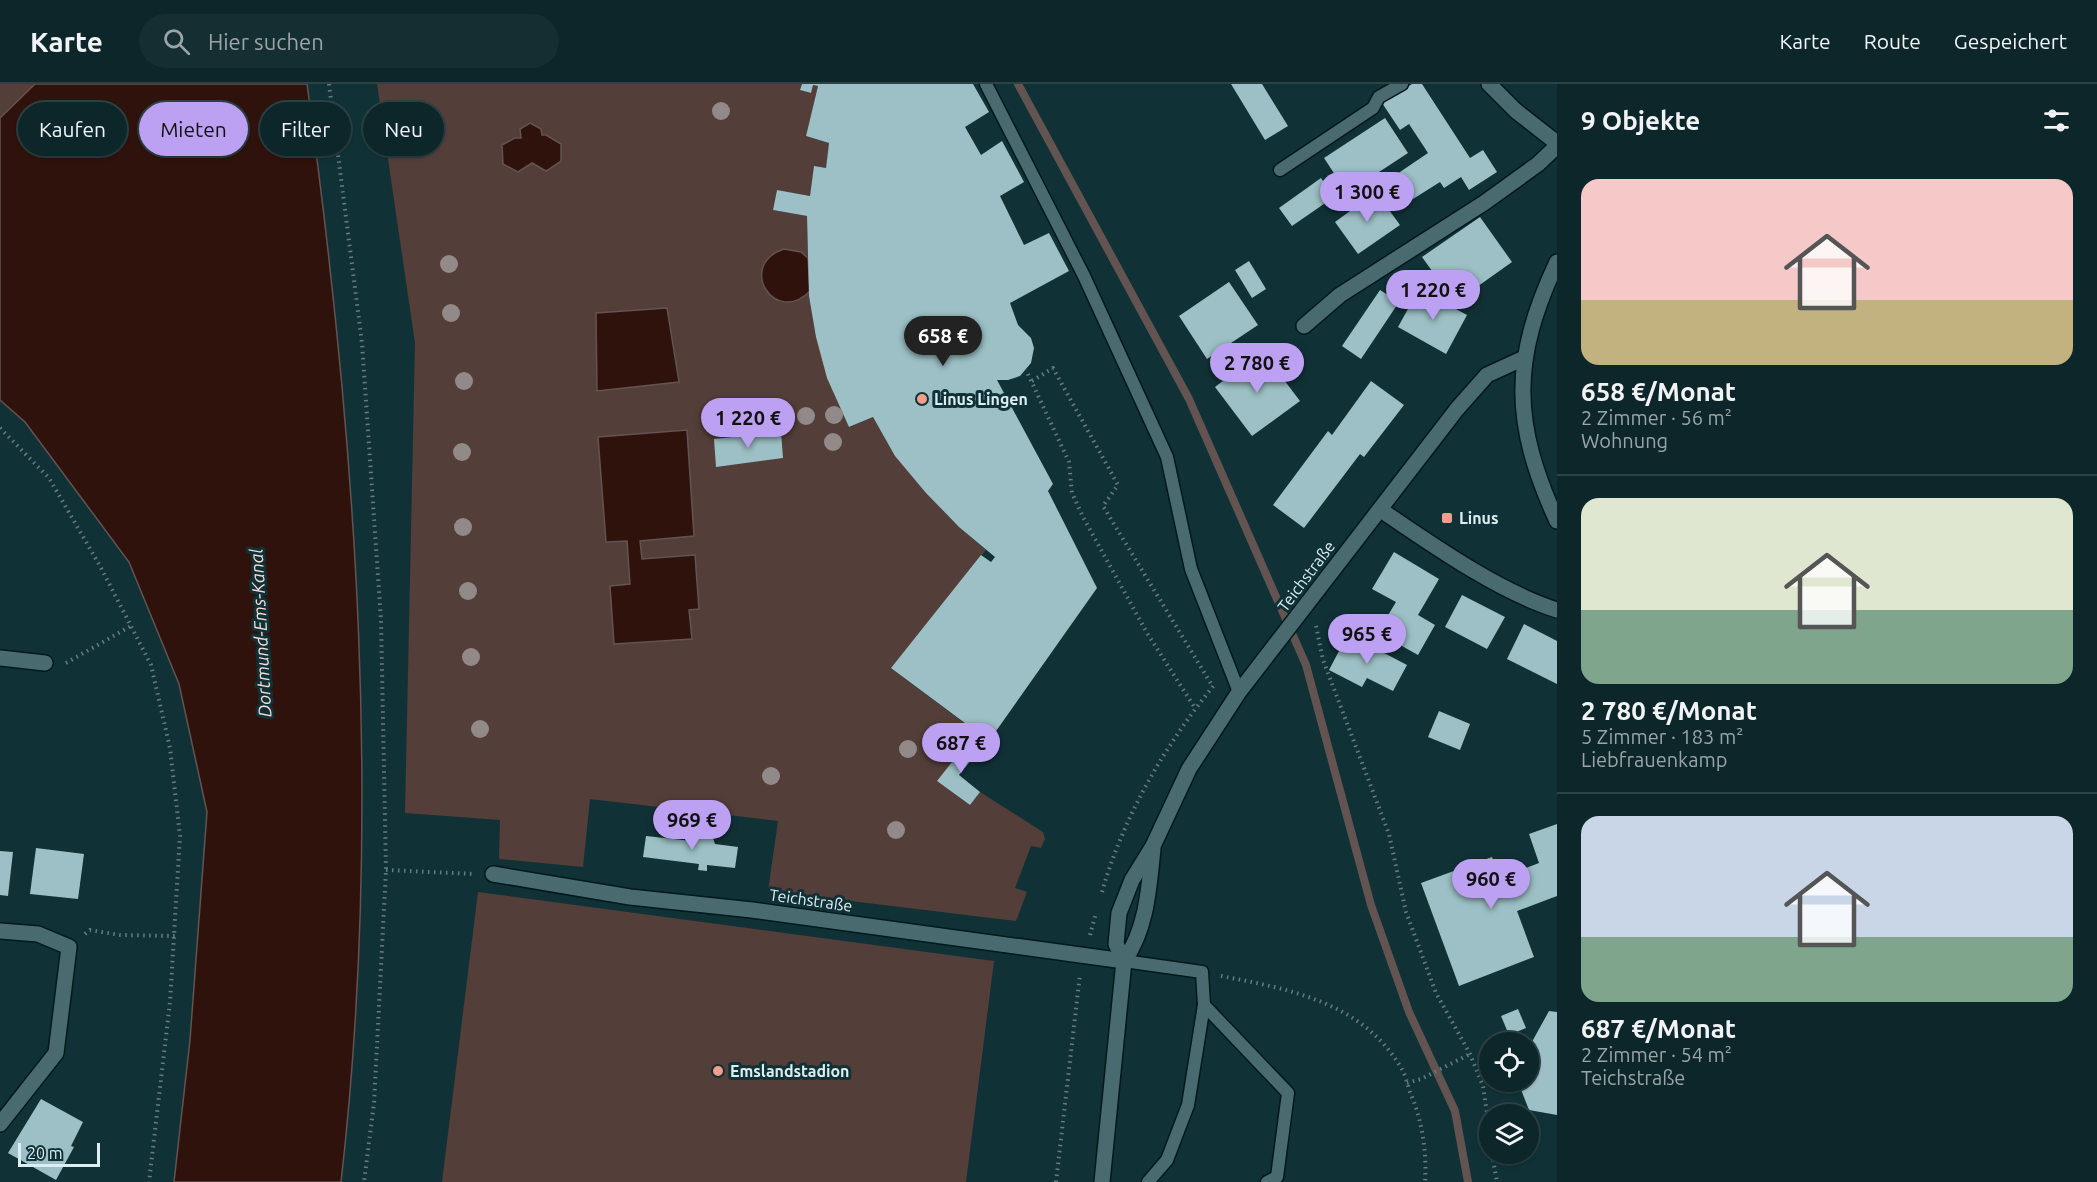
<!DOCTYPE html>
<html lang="de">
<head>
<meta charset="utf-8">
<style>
	:root { --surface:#0c2629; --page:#152e31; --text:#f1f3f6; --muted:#9aa5a8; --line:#2c4346; --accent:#bca0f2 }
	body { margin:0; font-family:Ubuntu,sans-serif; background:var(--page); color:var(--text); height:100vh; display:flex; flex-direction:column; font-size:22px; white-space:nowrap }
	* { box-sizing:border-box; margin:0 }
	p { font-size:20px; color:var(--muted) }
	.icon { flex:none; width:33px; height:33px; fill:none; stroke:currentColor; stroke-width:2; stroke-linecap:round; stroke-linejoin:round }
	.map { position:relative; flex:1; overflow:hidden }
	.drawer { display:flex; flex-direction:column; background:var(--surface); width:540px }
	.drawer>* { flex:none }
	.guide { position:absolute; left:18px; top:18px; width:570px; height:54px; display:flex; gap:12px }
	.buttons { position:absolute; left:1479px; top:948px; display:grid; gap:12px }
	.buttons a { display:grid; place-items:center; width:60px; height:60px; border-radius:50%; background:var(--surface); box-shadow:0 2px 4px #0004,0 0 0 2px var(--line); font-size:30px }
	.scale { position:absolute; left:18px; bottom:15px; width:82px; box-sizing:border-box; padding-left:6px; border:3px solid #dceef1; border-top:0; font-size:16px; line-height:21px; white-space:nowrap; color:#dceef1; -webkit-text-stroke:4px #103237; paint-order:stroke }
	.price { position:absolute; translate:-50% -51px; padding:0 14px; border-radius:21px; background:var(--accent); color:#111; font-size:20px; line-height:39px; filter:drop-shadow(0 2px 3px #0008) }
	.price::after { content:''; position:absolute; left:50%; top:36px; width:18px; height:14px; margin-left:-9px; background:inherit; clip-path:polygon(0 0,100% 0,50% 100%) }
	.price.selected { background:#222; color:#fff }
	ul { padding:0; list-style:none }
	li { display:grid; align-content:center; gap:12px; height:318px; padding:0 24px }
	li+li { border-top:2px solid var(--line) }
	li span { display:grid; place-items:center; height:186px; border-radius:18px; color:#555 }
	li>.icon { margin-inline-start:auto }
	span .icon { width:108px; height:108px; fill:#fffc; stroke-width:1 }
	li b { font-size:26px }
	h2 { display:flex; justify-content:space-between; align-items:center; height:72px; padding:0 24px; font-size:26px }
	.chip { padding:0 21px; border-radius:27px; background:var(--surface); box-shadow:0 2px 4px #0004,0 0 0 2px var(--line); font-size:21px; line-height:54px }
	.chip.selected { background:var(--accent); color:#111 }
	header { display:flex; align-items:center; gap:36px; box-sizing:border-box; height:84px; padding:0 30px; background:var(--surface); border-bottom:2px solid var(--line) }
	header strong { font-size:28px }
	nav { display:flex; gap:33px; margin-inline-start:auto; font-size:21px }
	.search { width:420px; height:54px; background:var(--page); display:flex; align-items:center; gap:15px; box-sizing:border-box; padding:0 21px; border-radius:33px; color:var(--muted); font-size:22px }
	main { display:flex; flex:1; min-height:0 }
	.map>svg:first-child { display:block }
	.green { fill:#543e3a; fill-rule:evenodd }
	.water { fill:#2f120c; stroke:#635451; stroke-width:1.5 }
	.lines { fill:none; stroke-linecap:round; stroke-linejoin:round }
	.stream { stroke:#635451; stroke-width:8 }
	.building { fill:#9cc0c5 }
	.service-casing { stroke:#01191c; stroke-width:15 }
	.minor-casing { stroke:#01191c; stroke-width:18 }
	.tertiary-casing { stroke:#01191c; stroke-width:18 }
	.path { stroke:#637e83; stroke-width:4; stroke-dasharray:1.5 4.5; stroke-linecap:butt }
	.service { stroke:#496b70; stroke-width:12 }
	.minor { stroke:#496b70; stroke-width:15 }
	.tertiary { stroke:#496b70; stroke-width:15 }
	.tree { fill:#918a88 }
	.poi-dot { fill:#f49d8c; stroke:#103237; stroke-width:2 }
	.labels { text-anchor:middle; stroke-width:6; stroke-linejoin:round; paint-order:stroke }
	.poi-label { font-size:16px; font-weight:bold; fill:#dceef1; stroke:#103237; text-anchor:start }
	.street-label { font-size:16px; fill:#dceef1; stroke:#103237 }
	.water-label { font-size:18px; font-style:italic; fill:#f9ddd7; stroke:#103237 }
</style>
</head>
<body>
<header>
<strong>Karte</strong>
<div class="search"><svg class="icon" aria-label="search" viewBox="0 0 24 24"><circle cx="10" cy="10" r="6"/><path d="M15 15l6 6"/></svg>Hier suchen</div>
<nav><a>Karte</a><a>Route</a><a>Gespeichert</a></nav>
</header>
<main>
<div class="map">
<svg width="1557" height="1098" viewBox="0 0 1557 1098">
	<rect width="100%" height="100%" fill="#103237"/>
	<g class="green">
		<polygon points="0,0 35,0 0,34"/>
		<path d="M377,0H802L800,6L810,9L813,1L818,2L806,52L829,59L826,84L814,83L810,112L777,106L773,126L807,132L809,212L850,343L873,333C904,388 938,426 986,466L891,584L976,648L938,697L970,721L980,708L1043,748L1045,755L1041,764L1031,762L1015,804L1027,808L1016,837L768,807L778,737L590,715L583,783L499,775L500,736L405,729L415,259ZM686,346L640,456L642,475L699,524L689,525L610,502L630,501L627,456L606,458Z"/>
		<polygon points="478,808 994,877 966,1098 442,1098"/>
	</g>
	<g class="water">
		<path d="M35,0H307C357,363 383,732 341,1098H174L190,956L207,728L179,600L129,478L25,338L0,316V34Z"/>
		<polygon points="530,39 541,45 542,51 546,51 561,60 561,77 546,87 532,79 518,88 503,80 502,61 515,54 521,54 520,45"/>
		<path d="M784,165L801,168L808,174L810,207C775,243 736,181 784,165Z"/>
		<polygon points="667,224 679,298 597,307 596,229"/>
		<polygon points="687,346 694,452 640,457 642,475 695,471 699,525 689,526 692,555 614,560 610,502 630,500 627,457 606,458 598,353"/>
	</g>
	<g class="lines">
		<polyline class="stream" points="1018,0 1189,315 1306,581 1371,821 1409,928 1455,1027 1468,1098"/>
	</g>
	<g class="building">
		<polygon points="802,0 973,0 989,28 965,43 981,71 1002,57 1024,98 1000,112 1024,161 1049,149 1069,187 1010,219 1018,241 1031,254 1034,264 1031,279 1020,292 1008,296 997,296 1053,400 1048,407 1097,504 989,657 891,584 981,471 991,478 995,473 959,443 926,409 895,372 873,333 849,343 827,294 816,253 809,212 807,132 773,126 777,106 810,112 814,82 826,84 829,59 806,52 818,2 813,1 811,9 800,6"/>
		<polygon points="1231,0 1262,0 1288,42 1265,56"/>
		<polygon points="1412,0 1422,0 1470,74 1483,66 1497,88 1469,106 1461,93 1444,104 1440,98 1413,115 1397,90 1428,69 1409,40 1400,46 1382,19"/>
		<polygon points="1385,34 1408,69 1347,109 1324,74"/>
		<polygon points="1321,94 1334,113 1292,142 1279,124"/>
		<polygon points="1376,108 1400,141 1358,170 1335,138"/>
		<polygon points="1480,133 1512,178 1474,205 1464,192 1445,205 1422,173"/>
		<polygon points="1249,177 1266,205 1252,214 1235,186"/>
		<polygon points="1229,198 1258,241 1207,275 1179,232"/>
		<polygon points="1419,205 1467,231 1446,270 1398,243"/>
		<polygon points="1380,206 1399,218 1361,275 1342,262"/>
		<polygon points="1262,267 1300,317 1252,352 1215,303"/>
		<polygon points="1371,297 1404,321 1364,373 1360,370 1304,444 1273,421 1328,347 1332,351"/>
		<polygon points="781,348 783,374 716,383 714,355"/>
		<polygon points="1394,468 1439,495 1418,531 1435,541 1418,571 1386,553 1395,538 1387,533 1396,518 1372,505"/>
		<polygon points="1462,511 1505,533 1487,565 1445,543"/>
		<polygon points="1524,540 1557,557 1557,600 1507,575"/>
		<polygon points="1348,550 1407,581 1393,607 1367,594 1362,603 1329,586"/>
		<polygon points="1439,627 1470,640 1460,666 1428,653"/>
		<polygon points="971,654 982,663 959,691 980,708 970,721 937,697"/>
		<polygon points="1557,740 1557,812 1517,827 1534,873 1459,902 1421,799 1492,773 1500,794 1539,779 1529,750"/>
		<polygon points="705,747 712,751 715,760 738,763 735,784 707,781 707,787 698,786 699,780 643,773 646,752 692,757 696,749"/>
		<polygon points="36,764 84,770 78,815 30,810"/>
		<polygon points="0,767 13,768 8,812 0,811"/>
		<polygon points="1518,925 1526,944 1509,951 1501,932"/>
		<polygon points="1549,927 1557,928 1557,1031 1529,1026 1518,998 1528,998 1528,965"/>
		<polygon points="41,1015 83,1038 71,1062 74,1063 56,1096 8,1069"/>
	</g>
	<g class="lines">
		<defs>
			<g id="service">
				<polyline points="986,0 1084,192 1167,373 1191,485 1239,608"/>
				<polyline points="1280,86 1373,24 1379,13 1402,0"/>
				<polyline points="1124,877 1202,888 1204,921 1188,1021 1167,1076 1148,1098"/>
				<polyline points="1204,921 1288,1009 1277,1093 1267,1098"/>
			</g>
			<g id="minor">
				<polyline points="1304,242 1340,211 1484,119 1538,80 1557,62"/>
				<path d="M1381,426C1431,460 1499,508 1557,526"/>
				<polyline points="0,574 45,579"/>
				<polyline points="493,790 630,813 752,826 1124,877"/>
				<polyline points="0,847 38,850 69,863 56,969 0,1040"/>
				<polyline points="1124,877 1116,860 1119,829 1132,796 1153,762 1189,685 1239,608 1457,325 1487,291 1524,274"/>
				<path d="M1102,1098L1124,877C1147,845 1149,803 1153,765"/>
			</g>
			<g id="tertiary">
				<polyline points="1489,0 1516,27 1557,59"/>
				<path d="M1557,178C1511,276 1512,339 1557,437"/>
			</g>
		</defs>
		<use href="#service" class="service-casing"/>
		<use href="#minor" class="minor-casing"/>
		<use href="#tertiary" class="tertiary-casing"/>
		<g class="path">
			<polyline points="329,0 362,259 381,536 386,786 374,1019 364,1098"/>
			<polyline points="1028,290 1069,378 1072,409 1083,433 1147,549 1195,624"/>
			<polyline points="1032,297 1053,284 1118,401 1103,422 1213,603"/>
			<polyline points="0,344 49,394 100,482 151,581 170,664 180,752 170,918 149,1098"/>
			<polyline points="1316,542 1323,576 1389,750 1406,828 1436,909 1470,970 1483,1002 1490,1050"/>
			<polyline points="66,579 131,542"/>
			<polyline points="386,786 475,790"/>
			<path d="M1102,808C1124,731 1165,661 1215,600"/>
			<polyline points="85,850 90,846 120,851 175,852"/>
			<polyline points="1090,851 1096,829"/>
			<path d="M1221,892C1289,905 1361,918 1400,982C1405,989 1407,999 1410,1008C1422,1036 1427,1067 1425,1098"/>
			<polyline points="1407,999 1421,995 1470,970"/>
			<polyline points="1492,1070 1497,1098"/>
			<polyline points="1056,1098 1080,890"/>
		</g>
		<use href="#service" class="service"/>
		<use href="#minor" class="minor"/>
		<use href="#tertiary" class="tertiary"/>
	</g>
	<g class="tree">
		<circle cx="721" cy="27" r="9"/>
		<circle cx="449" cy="180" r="9"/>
		<circle cx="451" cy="229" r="9"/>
		<circle cx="464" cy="297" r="9"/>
		<circle cx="834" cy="331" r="9"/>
		<circle cx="806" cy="332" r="9"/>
		<circle cx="833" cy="358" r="9"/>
		<circle cx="462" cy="368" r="9"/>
		<circle cx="463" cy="443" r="9"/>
		<circle cx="468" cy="507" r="9"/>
		<circle cx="471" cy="573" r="9"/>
		<circle cx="480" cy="645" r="9"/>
		<circle cx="908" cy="665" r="9"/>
		<circle cx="771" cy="692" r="9"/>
		<circle cx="896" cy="746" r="9"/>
	</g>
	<g class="poi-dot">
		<circle cx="922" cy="315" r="6"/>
		<rect x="1441" y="428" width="12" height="12" rx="3"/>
		<circle cx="718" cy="987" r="6"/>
	</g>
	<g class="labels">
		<g class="poi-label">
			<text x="934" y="321">Linus Lingen</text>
			<text x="1459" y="440">Linus</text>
			<text x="730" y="993">Emslandstadion</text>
		</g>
		<g class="street-label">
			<text transform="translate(1306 492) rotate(-53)" y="6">Teichstraße</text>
			<text transform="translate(811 816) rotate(8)" y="6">Teichstraße</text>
		</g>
		<g class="water-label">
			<text transform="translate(261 549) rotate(-93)" y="6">Dortmund-Ems-Kanal</text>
		</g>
	</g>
</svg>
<div class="buttons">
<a><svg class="icon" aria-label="locate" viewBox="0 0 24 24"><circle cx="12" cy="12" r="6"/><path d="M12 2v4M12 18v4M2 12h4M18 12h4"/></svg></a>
<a><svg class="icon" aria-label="layers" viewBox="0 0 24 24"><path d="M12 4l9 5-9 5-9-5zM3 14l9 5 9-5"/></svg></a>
</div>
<div class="scale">20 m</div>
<b class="price" style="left:1367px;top:139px">1 300 €</b>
<b class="price" style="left:1433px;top:237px">1 220 €</b>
<b class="price selected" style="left:943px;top:283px">658 €</b>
<b class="price" style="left:1257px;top:310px">2 780 €</b>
<b class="price" style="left:748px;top:365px">1 220 €</b>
<b class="price" style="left:1367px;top:581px">965 €</b>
<b class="price" style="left:961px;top:690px">687 €</b>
<b class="price" style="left:692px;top:767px">969 €</b>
<b class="price" style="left:1491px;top:826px">960 €</b>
<div class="guide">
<a class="chip">Kaufen</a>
<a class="chip selected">Mieten</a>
<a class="chip">Filter</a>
<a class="chip">Neu</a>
</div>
</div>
<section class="drawer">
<h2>9 Objekte<svg class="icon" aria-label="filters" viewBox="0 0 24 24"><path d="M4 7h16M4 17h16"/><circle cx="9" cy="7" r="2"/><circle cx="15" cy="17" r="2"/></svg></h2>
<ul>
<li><span style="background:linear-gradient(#f6c9c9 65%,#c2b280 0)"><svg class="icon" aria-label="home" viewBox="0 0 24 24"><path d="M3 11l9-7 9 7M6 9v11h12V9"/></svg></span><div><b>658 €/Monat</b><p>2 Zimmer · 56 m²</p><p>Wohnung</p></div></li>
<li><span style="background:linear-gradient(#dfe7d0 60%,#7fa58c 0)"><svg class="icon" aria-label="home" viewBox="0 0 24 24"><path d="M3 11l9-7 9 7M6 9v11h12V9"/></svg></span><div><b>2 780 €/Monat</b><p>5 Zimmer · 183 m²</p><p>Liebfrauenkamp</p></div></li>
<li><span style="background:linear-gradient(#c9d6e8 65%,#7fa58c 0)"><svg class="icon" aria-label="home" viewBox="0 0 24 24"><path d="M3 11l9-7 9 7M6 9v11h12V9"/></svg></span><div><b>687 €/Monat</b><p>2 Zimmer · 54 m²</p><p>Teichstraße</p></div></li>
</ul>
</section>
</main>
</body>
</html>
